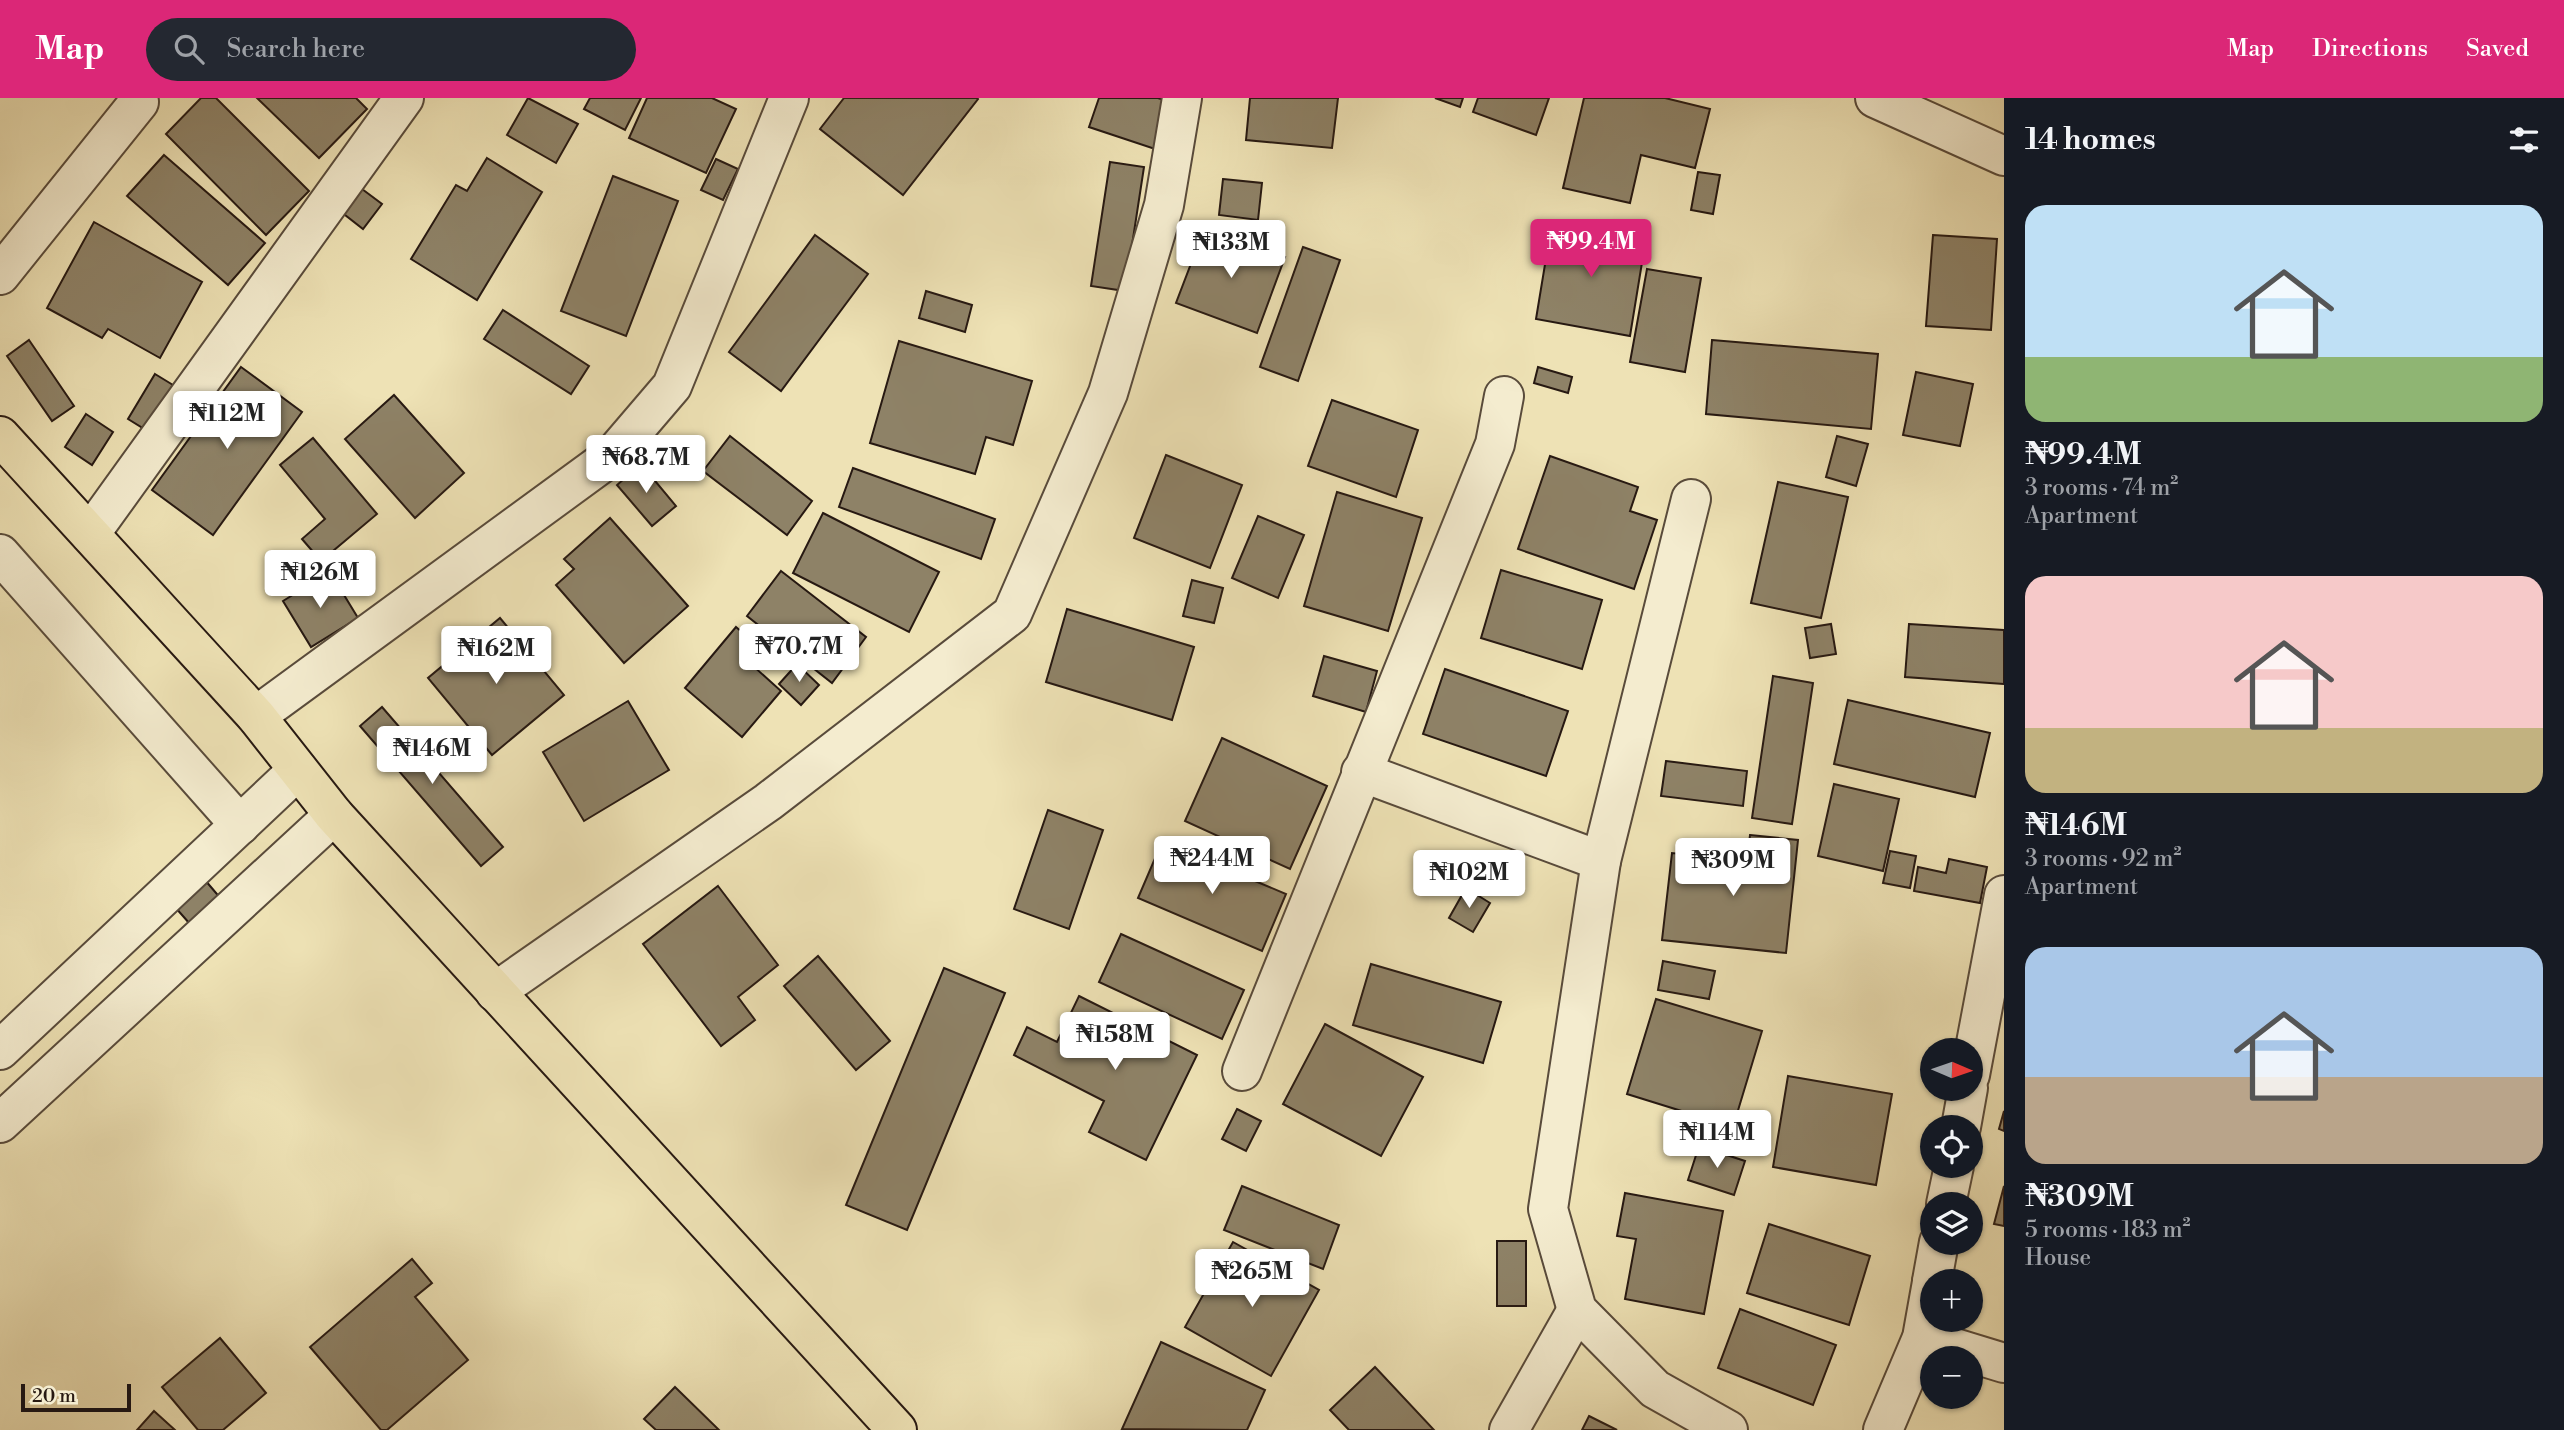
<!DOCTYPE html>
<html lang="en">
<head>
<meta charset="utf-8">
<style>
	:root { --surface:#171b24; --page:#242831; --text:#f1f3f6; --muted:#9ea1a6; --accent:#db2777 }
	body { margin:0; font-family:"Libre Bodoni",serif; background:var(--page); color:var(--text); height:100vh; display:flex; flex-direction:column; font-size:26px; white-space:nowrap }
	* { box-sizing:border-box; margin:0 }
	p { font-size:23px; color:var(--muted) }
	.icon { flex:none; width:38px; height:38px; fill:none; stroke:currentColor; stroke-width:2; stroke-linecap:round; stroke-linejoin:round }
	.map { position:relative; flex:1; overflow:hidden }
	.sheet { display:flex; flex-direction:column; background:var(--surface); width:560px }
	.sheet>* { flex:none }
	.needle { width:46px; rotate:92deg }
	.controls { position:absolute; left:1920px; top:940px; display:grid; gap:14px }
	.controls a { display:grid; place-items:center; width:63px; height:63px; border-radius:50%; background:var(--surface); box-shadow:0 2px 5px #0004; font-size:35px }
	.scale { position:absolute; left:21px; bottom:18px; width:110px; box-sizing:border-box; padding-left:7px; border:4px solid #271912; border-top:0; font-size:19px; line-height:24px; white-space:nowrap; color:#271912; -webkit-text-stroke:5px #f4eccf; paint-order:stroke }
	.price { position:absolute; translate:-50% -60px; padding:0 16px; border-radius:7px; background:#fff; color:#222; font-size:23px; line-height:46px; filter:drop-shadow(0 2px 4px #0008) }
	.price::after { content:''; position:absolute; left:50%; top:42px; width:21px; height:16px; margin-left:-10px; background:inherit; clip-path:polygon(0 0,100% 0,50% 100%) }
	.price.selected { background:var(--accent); color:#fff }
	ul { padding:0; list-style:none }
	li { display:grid; align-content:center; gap:14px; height:371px; padding:0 21px }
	li span { display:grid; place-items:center; height:217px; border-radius:21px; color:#555 }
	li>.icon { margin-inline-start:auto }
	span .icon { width:126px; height:126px; fill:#fffc; stroke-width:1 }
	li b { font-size:30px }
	h2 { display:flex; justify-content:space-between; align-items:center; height:84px; padding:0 21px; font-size:30px }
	header { display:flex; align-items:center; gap:42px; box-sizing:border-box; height:98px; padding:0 35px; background:var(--accent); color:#fff }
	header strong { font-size:33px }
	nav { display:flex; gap:38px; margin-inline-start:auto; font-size:24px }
	.search { width:490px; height:63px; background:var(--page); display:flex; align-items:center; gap:18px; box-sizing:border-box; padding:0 24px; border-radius:38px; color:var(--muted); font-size:26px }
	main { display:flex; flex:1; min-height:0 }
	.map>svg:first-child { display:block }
	.building { fill:#8e8267; stroke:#271912; stroke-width:2 }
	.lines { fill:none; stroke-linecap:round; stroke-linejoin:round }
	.minor-casing { stroke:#594b3b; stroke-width:42 }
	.major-casing { stroke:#271912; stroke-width:42 }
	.minor { stroke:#f4eccf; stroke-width:38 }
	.major { stroke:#eee2b5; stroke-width:38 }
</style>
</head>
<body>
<header>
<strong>Map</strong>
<div class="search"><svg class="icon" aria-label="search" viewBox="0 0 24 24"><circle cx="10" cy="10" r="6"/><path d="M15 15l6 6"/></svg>Search here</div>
<nav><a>Map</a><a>Directions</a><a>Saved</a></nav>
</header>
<main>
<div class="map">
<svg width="2004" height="1332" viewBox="0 0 2004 1332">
	<rect width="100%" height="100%" fill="#eee2b5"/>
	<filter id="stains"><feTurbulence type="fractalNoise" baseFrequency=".00286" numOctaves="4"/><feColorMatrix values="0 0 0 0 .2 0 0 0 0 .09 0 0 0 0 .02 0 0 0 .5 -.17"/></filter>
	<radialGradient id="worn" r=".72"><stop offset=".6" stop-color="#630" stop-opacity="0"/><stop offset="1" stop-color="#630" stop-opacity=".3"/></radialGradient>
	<g class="building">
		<polygon points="201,0 216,0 309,93 266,137 166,36"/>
		<polygon points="257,0 356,0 367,11 319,60"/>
		<polygon points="528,0 578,26 556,65 507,37"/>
		<polygon points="590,0 641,0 625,32 584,11"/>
		<polygon points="647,0 712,0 736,11 706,75 629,40"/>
		<polygon points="844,0 977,0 978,1 903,97 820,31"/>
		<polygon points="1099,0 1158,0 1170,4 1155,51 1089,29"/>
		<polygon points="1250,0 1338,0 1332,50 1246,42"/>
		<polygon points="1435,0 1463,0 1460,9"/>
		<polygon points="1478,0 1549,0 1536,37 1473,14"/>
		<polygon points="1584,0 1665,0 1710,11 1695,70 1641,57 1630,105 1563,90"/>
		<polygon points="164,57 265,145 228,187 127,98"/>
		<polygon points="487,60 542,94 477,202 411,161 456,87 467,93"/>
		<polygon points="716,61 738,71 723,102 701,92"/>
		<polygon points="1110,64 1144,69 1125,193 1091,188"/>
		<polygon points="1698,74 1720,77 1713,116 1691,112"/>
		<polygon points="613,78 678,103 626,238 561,213"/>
		<polygon points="1223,81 1262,85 1258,122 1219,117"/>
		<polygon points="358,88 382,106 363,131 340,113"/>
		<polygon points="94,124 202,184 160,260 108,231 102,240 47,210"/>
		<polygon points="1552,124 1646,140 1630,238 1536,221"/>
		<polygon points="1205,129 1285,159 1257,235 1176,205"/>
		<polygon points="815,137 868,176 781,293 729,254"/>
		<polygon points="1933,137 1997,141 1991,232 1926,228"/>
		<polygon points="1303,149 1340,162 1298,283 1260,269"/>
		<polygon points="1647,171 1701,180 1685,274 1630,264"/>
		<polygon points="926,193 972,207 965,234 919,220"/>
		<polygon points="503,212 589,268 571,296 484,241"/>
		<polygon points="29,242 74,308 52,323 7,258"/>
		<polygon points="1712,242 1878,256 1871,331 1706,316"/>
		<polygon points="899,243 1032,283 1013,347 986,339 975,376 870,345"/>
		<polygon points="241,269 302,314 213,437 152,392"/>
		<polygon points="1538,269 1572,279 1568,295 1534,285"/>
		<polygon points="1916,274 1973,286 1960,348 1903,337"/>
		<polygon points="155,276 173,287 146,332 128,321"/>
		<polygon points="394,297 464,375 415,420 345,341"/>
		<polygon points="1332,302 1418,332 1396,399 1308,368"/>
		<polygon points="86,316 113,334 92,367 65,349"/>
		<polygon points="730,338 812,403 787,437 703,373"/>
		<polygon points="1837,338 1868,346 1856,388 1826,379"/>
		<polygon points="313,340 377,416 321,463 302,441 325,421 280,367"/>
		<polygon points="1166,357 1242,387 1210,470 1134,440"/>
		<polygon points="1550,358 1638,389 1630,413 1657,422 1634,491 1518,451"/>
		<polygon points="641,366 676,408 652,428 617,387"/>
		<polygon points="853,370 995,421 981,461 839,409"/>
		<polygon points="1778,384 1848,399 1821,520 1751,505"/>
		<polygon points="1337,394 1422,420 1388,533 1304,508"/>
		<polygon points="823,415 939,474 909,534 793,475"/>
		<polygon points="1258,418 1304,437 1278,500 1232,480"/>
		<polygon points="610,420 688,508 624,565 556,487 574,471 564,461"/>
		<polygon points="1501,472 1602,502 1582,571 1481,540"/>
		<polygon points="781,473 866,539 832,585 747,518"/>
		<polygon points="330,474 358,520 311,549 283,503"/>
		<polygon points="1192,482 1223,490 1214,525 1183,518"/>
		<polygon points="1067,511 1194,549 1172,622 1046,584"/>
		<polygon points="500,520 564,597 492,657 428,580"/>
		<polygon points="1831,526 1836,556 1810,560 1805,530"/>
		<polygon points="1909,526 2004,532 2004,586 1905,579"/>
		<polygon points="736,529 764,553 752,567 781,593 742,639 685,590"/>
		<polygon points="1324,558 1377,573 1366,614 1313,598"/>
		<polygon points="797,566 819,587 801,607 779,586"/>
		<polygon points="1445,571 1568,613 1546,678 1423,636"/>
		<polygon points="1773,578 1813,585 1792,726 1752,720"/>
		<polygon points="1848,602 1990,635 1975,699 1834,666"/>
		<polygon points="628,603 669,672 584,723 543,654"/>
		<polygon points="382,609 503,749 481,768 360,628"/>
		<polygon points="1222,640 1327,688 1290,771 1185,723"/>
		<polygon points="1666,663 1747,673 1743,708 1661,698"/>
		<polygon points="1834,686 1899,701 1883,773 1818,758"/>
		<polygon points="1048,712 1103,732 1069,831 1014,811"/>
		<polygon points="1750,737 1798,742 1786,855 1662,842 1672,755 1747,763"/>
		<polygon points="1162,744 1286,796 1262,853 1138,800"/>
		<polygon points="1890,753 1916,758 1910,790 1883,785"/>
		<polygon points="1949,761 1987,769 1980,805 1914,793 1918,769 1946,775"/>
		<polygon points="205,782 227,808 197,834 175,809"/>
		<polygon points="718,788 778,867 738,899 755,922 721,948 643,846"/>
		<polygon points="1466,790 1490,805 1473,834 1449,820"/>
		<polygon points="1121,836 1244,892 1222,941 1099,884"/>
		<polygon points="818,858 890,943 856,972 784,888"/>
		<polygon points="1663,863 1715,873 1709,901 1658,892"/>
		<polygon points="1371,866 1501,904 1483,965 1353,927"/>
		<polygon points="944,870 1005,895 907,1132 846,1107"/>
		<polygon points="1079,898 1197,957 1146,1062 1089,1034 1104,1003 1014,957 1027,929 1057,944"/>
		<polygon points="1656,901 1762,933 1733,1029 1627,996"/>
		<polygon points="1325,926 1423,979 1381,1058 1283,1006"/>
		<polygon points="1788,978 1892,996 1876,1087 1773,1069"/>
		<polygon points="1237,1011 1261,1023 1246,1053 1222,1041"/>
		<polygon points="2004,1013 2004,1033 1999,1031"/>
		<polygon points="1699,1048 1745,1063 1734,1097 1688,1082"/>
		<polygon points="1242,1088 1339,1127 1323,1171 1224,1132"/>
		<polygon points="2004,1088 2004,1128 1994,1126"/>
		<polygon points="1625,1095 1723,1113 1704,1216 1625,1201 1636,1141 1617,1138"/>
		<polygon points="1769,1126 1870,1158 1849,1227 1747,1195"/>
		<rect x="1497" y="1143" width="29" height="65"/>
		<polygon points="1233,1144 1319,1192 1271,1278 1185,1229"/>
		<polygon points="412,1161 432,1185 415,1199 468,1262 387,1332 381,1332 310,1249"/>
		<polygon points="1740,1211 1836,1247 1813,1307 1718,1270"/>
		<polygon points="220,1240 266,1295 223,1332 198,1332 162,1289"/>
		<polygon points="1161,1244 1265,1292 1247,1332 1122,1331"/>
		<polygon points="1375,1269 1434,1332 1349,1332 1330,1312"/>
		<polygon points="675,1289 719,1332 656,1332 644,1321"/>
		<polygon points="154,1313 175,1332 137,1332"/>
		<polygon points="1589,1318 1617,1332 1582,1332"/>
	</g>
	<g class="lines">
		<defs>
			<g id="minor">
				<polyline points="1875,0 2004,58"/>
				<polyline points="0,177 139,4"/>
				<polyline points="1691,401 1601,763 1548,1111 1577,1212 1655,1291 1728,1332"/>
				<polyline points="90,436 404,0"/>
				<polyline points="0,456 240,727"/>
				<polyline points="256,618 613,357 672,288 789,0"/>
				<polyline points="1361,674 1601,763"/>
				<polyline points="495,894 768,704 1012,516 1108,295 1164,107 1182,0"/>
				<polyline points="0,952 298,672"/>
				<polyline points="1242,973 1495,346 1504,298"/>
				<polyline points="1970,977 2004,797"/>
				<polyline points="0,1025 334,717"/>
				<polyline points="1961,1029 1968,990"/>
				<polyline points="1946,1106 1954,1068"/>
				<polyline points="1932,1183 1939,1144"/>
				<polyline points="1922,1240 2004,1265"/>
				<polyline points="1509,1332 1577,1212"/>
				<polyline points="1883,1332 1922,1240 1932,1184"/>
			</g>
			<polyline id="major" points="0,338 256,618 334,717 897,1332"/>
		</defs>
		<use href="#minor" class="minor-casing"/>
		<use href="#major" class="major-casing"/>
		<use href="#minor" class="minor"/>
		<use href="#major" class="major"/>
	</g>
	<rect width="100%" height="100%" filter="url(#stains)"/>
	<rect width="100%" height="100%" fill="url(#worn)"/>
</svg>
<div class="controls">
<a><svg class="needle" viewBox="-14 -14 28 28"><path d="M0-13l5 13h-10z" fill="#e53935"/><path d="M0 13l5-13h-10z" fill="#9ea1a6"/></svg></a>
<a><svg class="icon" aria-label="locate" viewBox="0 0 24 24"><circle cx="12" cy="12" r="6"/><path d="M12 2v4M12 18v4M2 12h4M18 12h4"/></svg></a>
<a><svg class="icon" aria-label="layers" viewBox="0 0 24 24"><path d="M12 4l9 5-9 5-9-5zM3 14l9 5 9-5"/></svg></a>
<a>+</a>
<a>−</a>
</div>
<div class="scale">20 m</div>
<b class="price selected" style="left:1591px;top:181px">₦99.4M</b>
<b class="price" style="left:1231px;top:182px">₦133M</b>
<b class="price" style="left:227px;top:353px">₦112M</b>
<b class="price" style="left:646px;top:397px">₦68.7M</b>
<b class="price" style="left:320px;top:512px">₦126M</b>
<b class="price" style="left:799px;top:586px">₦70.7M</b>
<b class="price" style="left:496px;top:588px">₦162M</b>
<b class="price" style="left:432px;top:688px">₦146M</b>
<b class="price" style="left:1212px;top:798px">₦244M</b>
<b class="price" style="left:1733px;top:800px">₦309M</b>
<b class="price" style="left:1469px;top:812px">₦102M</b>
<b class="price" style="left:1115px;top:974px">₦158M</b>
<b class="price" style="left:1717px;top:1072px">₦114M</b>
<b class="price" style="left:1252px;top:1211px">₦265M</b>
</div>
<section class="sheet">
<h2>14 homes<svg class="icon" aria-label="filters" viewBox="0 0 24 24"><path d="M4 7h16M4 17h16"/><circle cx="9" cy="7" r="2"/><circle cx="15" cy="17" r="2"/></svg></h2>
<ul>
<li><span style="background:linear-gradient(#bfe0f5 70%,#8fb573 0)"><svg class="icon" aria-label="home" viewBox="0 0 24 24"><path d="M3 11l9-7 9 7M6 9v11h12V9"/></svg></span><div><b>₦99.4M</b><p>3 rooms · 74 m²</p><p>Apartment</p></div></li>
<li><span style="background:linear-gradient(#f6c9c9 70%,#c2b280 0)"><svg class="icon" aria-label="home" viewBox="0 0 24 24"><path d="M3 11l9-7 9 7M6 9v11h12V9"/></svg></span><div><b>₦146M</b><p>3 rooms · 92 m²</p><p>Apartment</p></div></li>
<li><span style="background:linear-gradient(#a9c7e8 60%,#b9a48a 0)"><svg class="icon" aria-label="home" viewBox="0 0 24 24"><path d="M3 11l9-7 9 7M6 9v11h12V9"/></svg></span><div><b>₦309M</b><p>5 rooms · 183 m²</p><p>House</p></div></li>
</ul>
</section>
</main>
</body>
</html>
